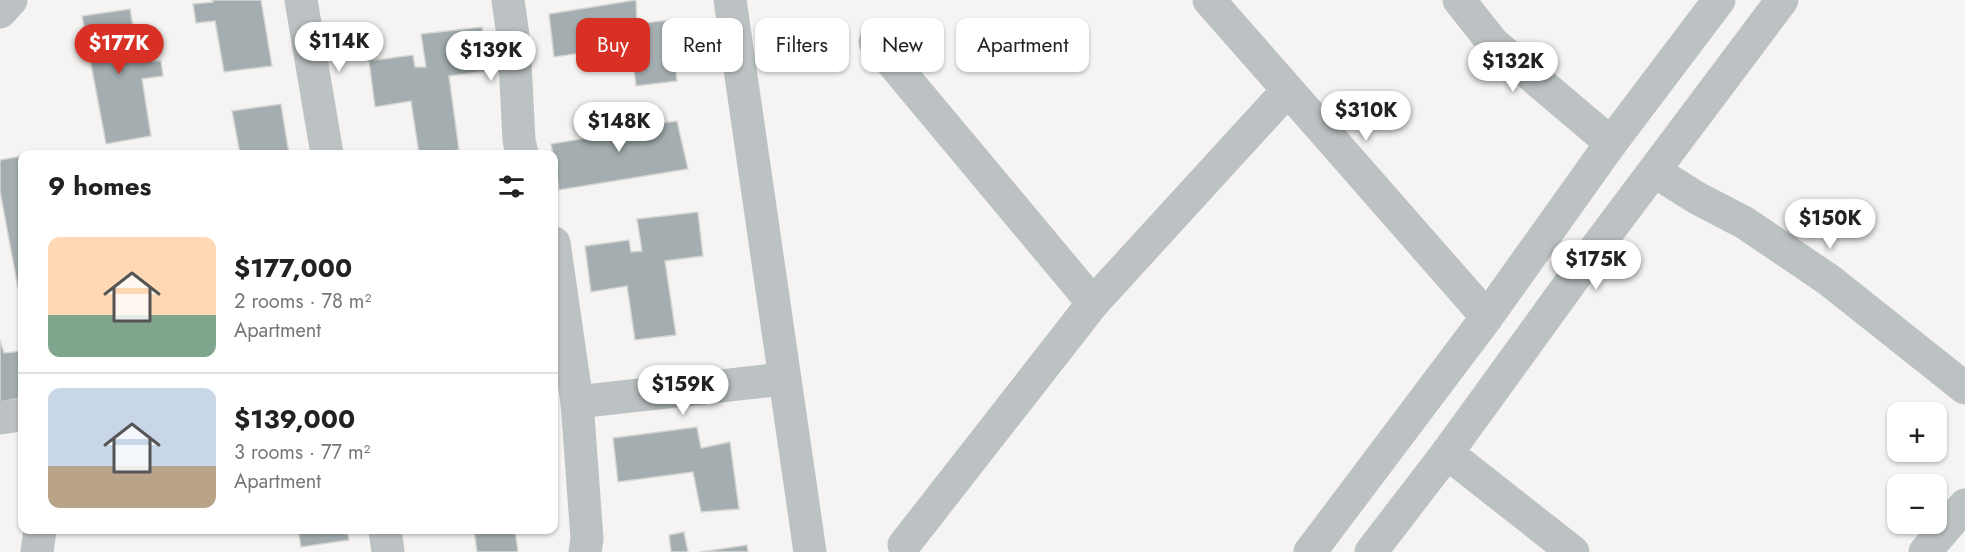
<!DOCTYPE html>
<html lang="en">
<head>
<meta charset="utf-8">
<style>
	:root { --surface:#fff; --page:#f2f2f2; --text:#222; --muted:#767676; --line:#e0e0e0; --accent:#d93025 }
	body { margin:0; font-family:Jost,sans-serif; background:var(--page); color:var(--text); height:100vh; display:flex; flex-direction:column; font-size:22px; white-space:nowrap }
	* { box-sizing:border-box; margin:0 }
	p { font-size:20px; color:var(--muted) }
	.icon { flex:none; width:33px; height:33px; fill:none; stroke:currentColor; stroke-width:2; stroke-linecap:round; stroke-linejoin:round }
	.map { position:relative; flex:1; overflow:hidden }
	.details { position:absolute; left:18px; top:150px; width:540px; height:384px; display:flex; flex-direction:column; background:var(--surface); border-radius:12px; box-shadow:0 2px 4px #0004 }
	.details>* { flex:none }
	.top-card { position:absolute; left:576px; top:18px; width:570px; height:54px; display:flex; gap:12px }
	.controls { position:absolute; left:1887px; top:402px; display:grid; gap:12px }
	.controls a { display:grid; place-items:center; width:60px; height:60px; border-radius:12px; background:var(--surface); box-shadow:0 2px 4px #0004; font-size:30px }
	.price { position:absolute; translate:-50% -51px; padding:0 14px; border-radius:21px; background:#fff; color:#222; font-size:20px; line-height:39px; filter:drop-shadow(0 2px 3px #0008) }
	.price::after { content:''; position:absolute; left:50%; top:36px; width:18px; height:14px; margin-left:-9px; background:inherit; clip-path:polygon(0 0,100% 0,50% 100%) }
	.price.active { background:var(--accent); color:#fff }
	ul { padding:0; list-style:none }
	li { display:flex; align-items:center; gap:18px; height:150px; padding:0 30px }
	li+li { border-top:2px solid var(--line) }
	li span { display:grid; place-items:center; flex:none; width:168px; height:120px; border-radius:12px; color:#555 }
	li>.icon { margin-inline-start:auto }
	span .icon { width:72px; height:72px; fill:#fffc; stroke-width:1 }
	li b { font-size:26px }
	h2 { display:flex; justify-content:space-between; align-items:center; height:72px; padding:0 30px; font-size:26px }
	.tag { padding:0 21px; border-radius:12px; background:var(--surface); box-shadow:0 2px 4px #0004; font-size:21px; line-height:54px }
	.tag.active { background:var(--accent); color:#fff }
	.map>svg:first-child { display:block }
	.building { fill:#a4aeb1; stroke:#d6d6d4; stroke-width:1.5 }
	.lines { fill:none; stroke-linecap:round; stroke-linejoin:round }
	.minor { stroke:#bcc2c3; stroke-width:33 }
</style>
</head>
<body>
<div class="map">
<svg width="1965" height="552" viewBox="0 0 1965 552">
	<rect width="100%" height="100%" fill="#f5f4f2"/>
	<g class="building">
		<polygon points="212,0 261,0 272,66 224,72 215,21 196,23 193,4 213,2"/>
		<polygon points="636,0 637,24 670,20 677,81 636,86 631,46 554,57 549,14"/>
		<polygon points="130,9 139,61 161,61 163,76 142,79 151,136 106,144 82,16"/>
		<polygon points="482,27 487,71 449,76 459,150 419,154 411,101 375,107 369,61 413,55 415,67 426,67 421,34"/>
		<polygon points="281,104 289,154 240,154 232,111"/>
		<polygon points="625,108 629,127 677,121 688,169 559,190 551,144 605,135 600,114"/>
		<polygon points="22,156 22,287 18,288 0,191 0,160"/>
		<polygon points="698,212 703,256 665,261 676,335 635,340 627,286 591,292 585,246 629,240 631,252 642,251 637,219"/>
		<polygon points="0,340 4,353 22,351 22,398 0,402"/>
		<polygon points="697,427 701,448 730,442 739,509 701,512 693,472 618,482 613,438"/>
		<polygon points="298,530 347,530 349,540 301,547"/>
		<polygon points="474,530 515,530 518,552 477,552"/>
		<polygon points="684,532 688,552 671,552 669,535"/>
		<polygon points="747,545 748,552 700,552"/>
	</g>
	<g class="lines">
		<g class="minor">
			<polyline points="301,0 327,154"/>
			<polyline points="508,0 514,43 519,140 522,154"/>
			<polyline points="730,0 810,552"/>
			<polyline points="1209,0 1487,317"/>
			<polyline points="1459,0 1493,43 1611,143"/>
			<polyline points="0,12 11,0"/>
			<polyline points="875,42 1093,303"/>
			<polyline points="1654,171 1697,198 1745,223 1829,280 1965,388"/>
			<polyline points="554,243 577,402 587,539 585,552"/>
			<polyline points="577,402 784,379"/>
			<polyline points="0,418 22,415"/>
			<polyline points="1447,453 1573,552"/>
			<polyline points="385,530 388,552"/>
			<polyline points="904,545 1093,303 1287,91"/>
			<polyline points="37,552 40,530"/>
			<polyline points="1310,552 1487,317 1611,143 1719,0"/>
			<polyline points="1371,552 1447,453 1584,264 1782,0"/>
			<polyline points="1925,552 1965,505"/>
		</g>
	</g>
</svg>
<div class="controls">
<a>+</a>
<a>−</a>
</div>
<b class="price" style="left:339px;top:73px">$114K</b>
<b class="price active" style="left:119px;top:75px">$177K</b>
<b class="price" style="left:491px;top:82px">$139K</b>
<b class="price" style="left:1513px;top:93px">$132K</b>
<b class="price" style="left:1366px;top:142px">$310K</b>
<b class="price" style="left:619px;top:153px">$148K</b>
<b class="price" style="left:1830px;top:250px">$150K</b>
<b class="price" style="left:1596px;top:291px">$175K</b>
<b class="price" style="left:683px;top:416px">$159K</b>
<div class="top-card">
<a class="tag active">Buy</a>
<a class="tag">Rent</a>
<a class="tag">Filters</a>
<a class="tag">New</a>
<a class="tag">Apartment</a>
</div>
<section class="details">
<h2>9 homes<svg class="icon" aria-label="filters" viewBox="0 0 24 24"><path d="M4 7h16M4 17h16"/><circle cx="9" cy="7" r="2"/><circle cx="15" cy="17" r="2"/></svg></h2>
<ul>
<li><span style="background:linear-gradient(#ffd9b3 65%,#7fa58c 0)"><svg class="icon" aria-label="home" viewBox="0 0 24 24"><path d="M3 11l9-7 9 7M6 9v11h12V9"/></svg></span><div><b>$177,000</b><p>2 rooms · 78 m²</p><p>Apartment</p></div></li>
<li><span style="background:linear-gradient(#c9d6e8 65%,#b9a48a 0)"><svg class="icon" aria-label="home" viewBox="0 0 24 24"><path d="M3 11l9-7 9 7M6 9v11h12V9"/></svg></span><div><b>$139,000</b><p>3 rooms · 77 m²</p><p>Apartment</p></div></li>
</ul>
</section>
</div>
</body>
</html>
